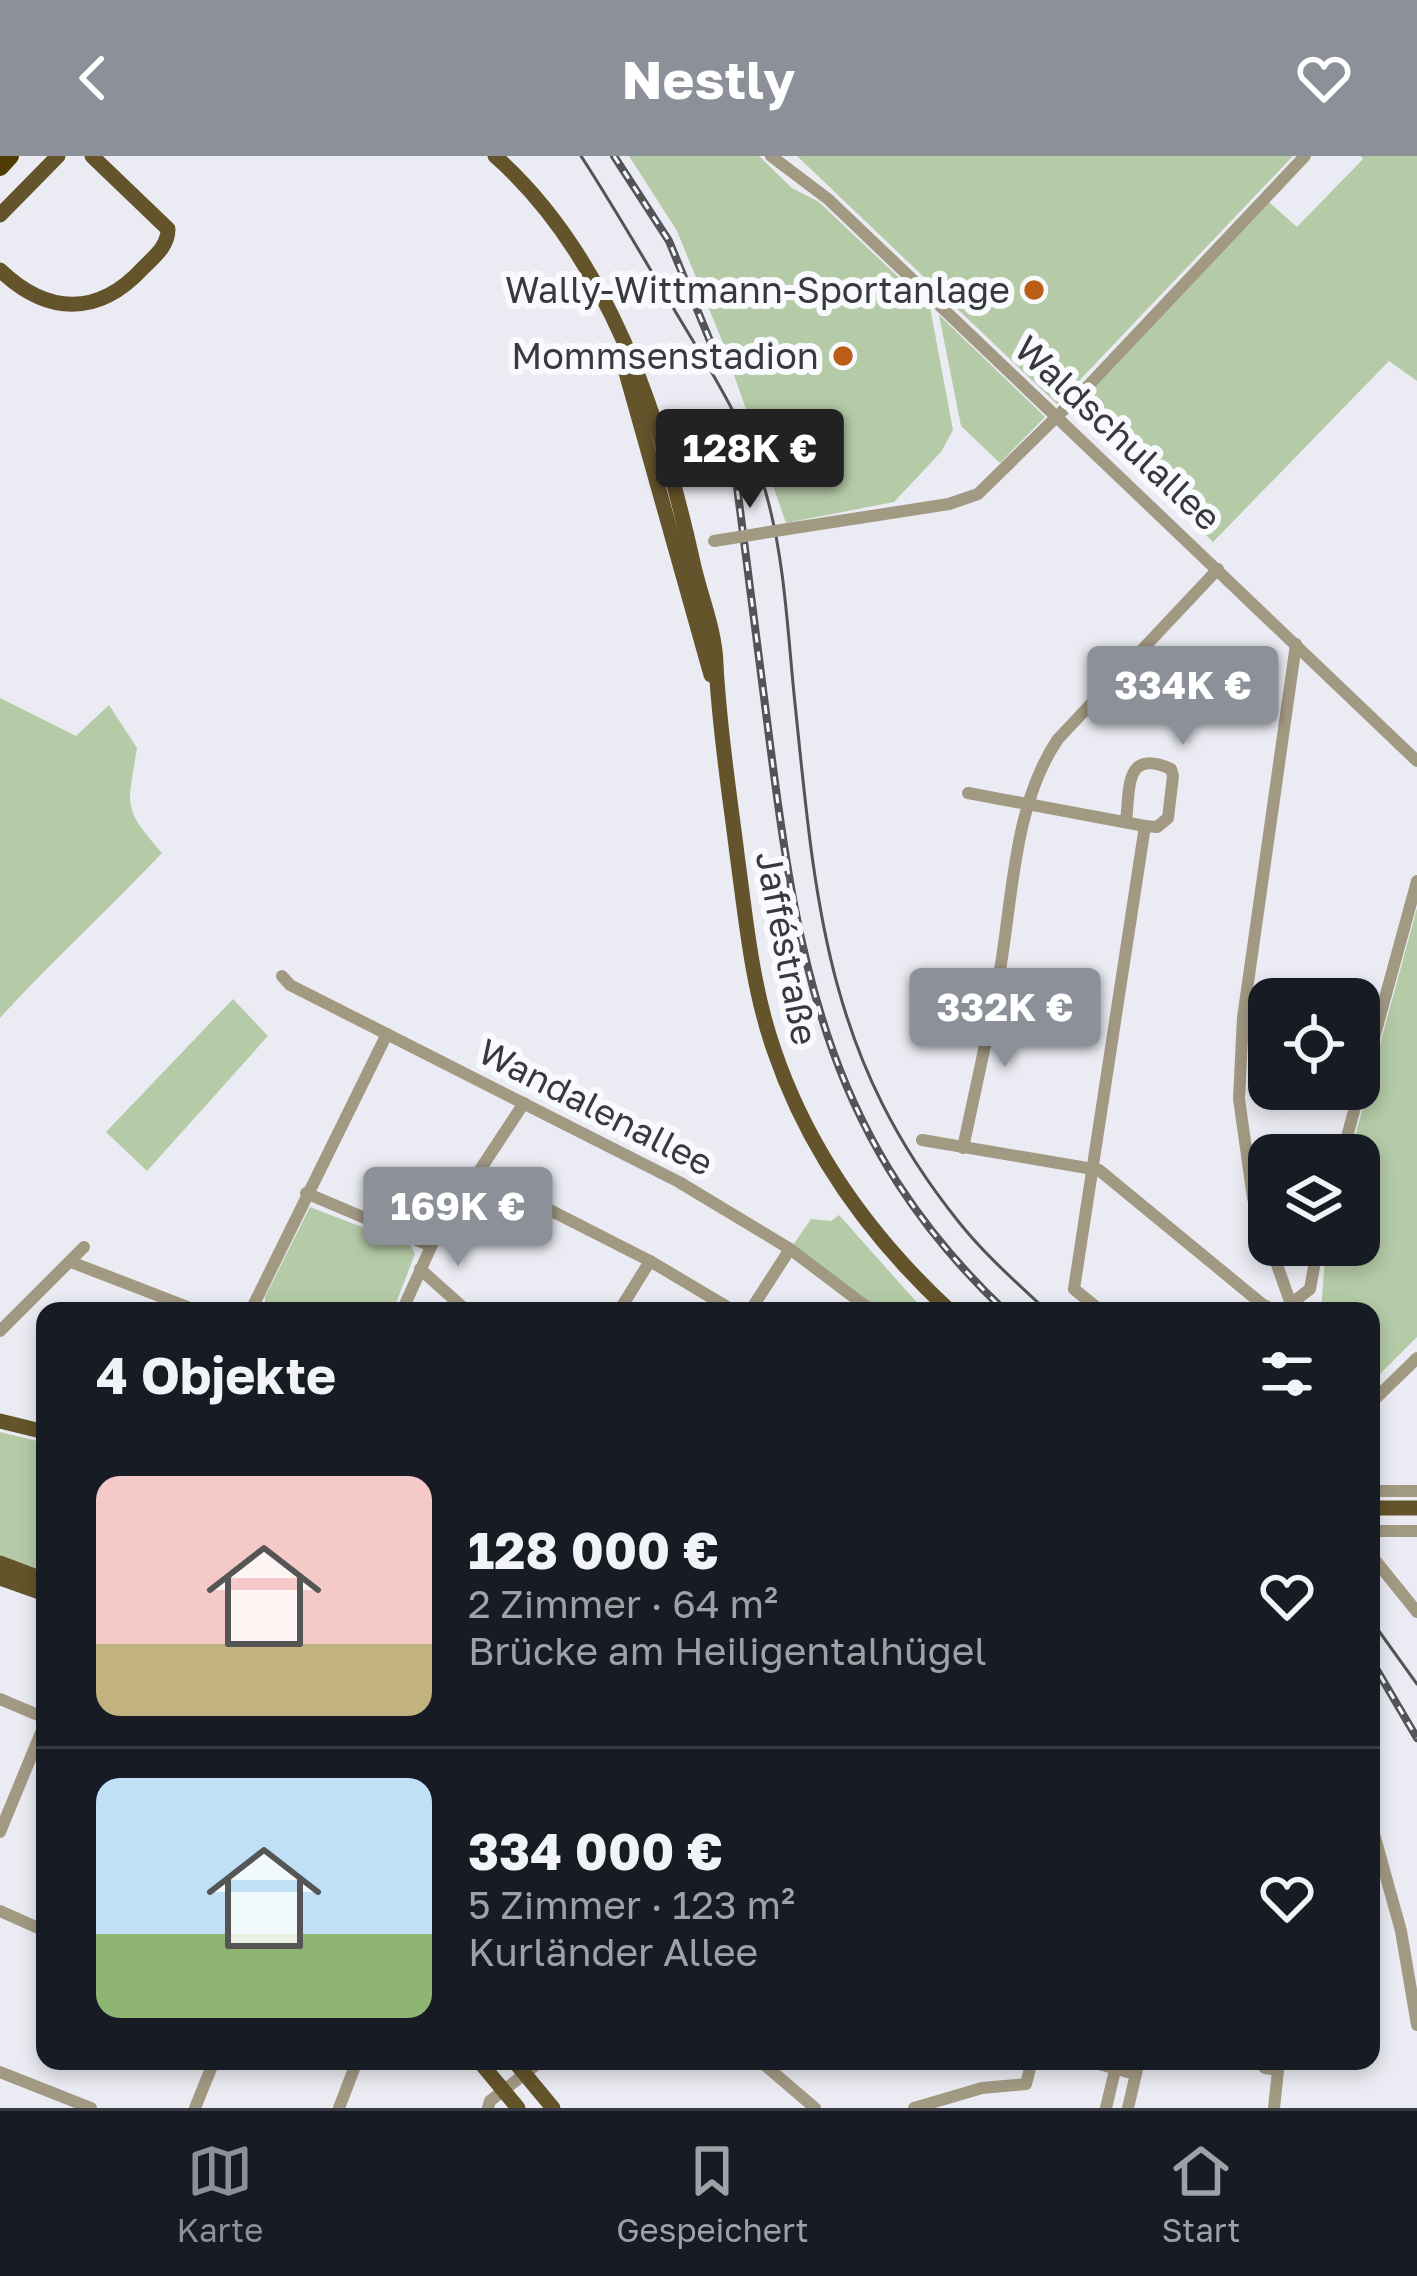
<!DOCTYPE html>
<html lang="de">
<head>
<meta charset="utf-8">
<style>
	:root { --surface:#171b24; --page:#242831; --text:#f1f3f6; --muted:#9ea1a6; --line:#363941; --accent:#8c9099 }
	body { margin:0; font-family:"Golos Text",sans-serif; background:var(--page); color:var(--text); height:100vh; display:flex; flex-direction:column; font-size:45px; white-space:nowrap }
	* { box-sizing:border-box; margin:0 }
	p { font-size:39px; color:var(--muted) }
	.icon { flex:none; width:66px; height:66px; fill:none; stroke:currentColor; stroke-width:2; stroke-linecap:round; stroke-linejoin:round }
	.map { position:relative; flex:1; overflow:hidden }
	.side { position:absolute; left:36px; top:1146px; width:1344px; height:768px; display:flex; flex-direction:column; background:var(--surface); border-radius:24px; box-shadow:0 6px 18px #0003 }
	.side>* { flex:none }
	.tools { position:absolute; left:1248px; top:822px; display:grid; gap:24px }
	.tools a { display:grid; place-items:center; width:132px; height:132px; border-radius:24px; background:var(--surface); box-shadow:0 6px 18px #0003; font-size:60px }
	.price { position:absolute; translate:-50% -102px; padding:0 27px; border-radius:12px; background:var(--accent); color:#fff; font-size:39px; line-height:78px; filter:drop-shadow(0 3px 6px #0008) }
	.price::after { content:''; position:absolute; left:50%; top:72px; width:36px; height:27px; margin-left:-18px; background:inherit; clip-path:polygon(0 0,100% 0,50% 100%) }
	.price.current { background:#222; color:#fff }
	ul { padding:0; list-style:none }
	li { display:flex; align-items:center; gap:36px; height:300px; padding:0 60px }
	li+li { border-top:3px solid var(--line) }
	li span { display:grid; place-items:center; flex:none; width:336px; height:240px; border-radius:24px; color:#555 }
	li>.icon { margin-inline-start:auto }
	span .icon { width:144px; height:144px; fill:#fffc; stroke-width:1 }
	li b { font-size:51px }
	h2 { display:flex; justify-content:space-between; align-items:center; height:144px; padding:0 60px; font-size:51px }
	header { display:flex; justify-content:space-between; align-items:center; height:156px; padding:0 60px; background:var(--accent); color:#fff; font-size:54px; font-weight:700 }
	.tab-bar { display:flex; justify-content:space-around; align-items:center; height:168px; border-top:3px solid var(--line); background:var(--surface); font-size:33px; color:var(--muted) }
	.tab-bar a { display:grid; justify-items:center; gap:6px }
	.tab-bar .current { color:var(--accent) }
	.map>svg:first-child { display:block }
	.green { fill:#b5cba7 }
	.lines { fill:none; stroke-linecap:round; stroke-linejoin:round }
	.minor { stroke:#a29983; stroke-width:12 }
	.major { stroke:#64542b; stroke-width:15 }
	.highway { stroke:#4e3c02; stroke-width:18 }
	.tram { stroke:#535458; stroke-width:3 }
	.rail-casing { stroke:#535458; stroke-width:8 }
	.rail { stroke:#f9fafe; stroke-width:3; stroke-dasharray:9; stroke-linecap:butt }
	.minor-bridge { stroke:#a29983; stroke-width:12 }
	.poi-dot { fill:#bb5c17; stroke:#f9fafe; stroke-width:4.5 }
	.labels { text-anchor:middle; stroke-width:12; stroke-linejoin:round; paint-order:stroke }
	.poi-label { font-size:36px; fill:#38393c; stroke:#f9fafe; text-anchor:end }
	.street-label { font-size:36px; fill:#38393c; stroke:#f9fafe }
</style>
</head>
<body>
<header><svg class="icon" aria-label="back" viewBox="0 0 24 24"><path d="M15 5l-7 7 7 7"/></svg>Nestly<svg class="icon" aria-label="heart" viewBox="0 0 24 24"><path d="M12 20l-8-8c-3-5 5-10 8-4 3-6 11-1 8 4z"/></svg></header>
<div class="map">
<svg width="1417" height="1952" viewBox="0 0 1417 1952">
	<rect width="100%" height="100%" fill="#ebecf3"/>
	<g class="green">
		<polygon points="629,0 759,0 792,32 819,46 930,151 953,274 941,296 894,346 786,367 721,182 677,75"/>
		<polygon points="797,0 1293,0 1057,248"/>
		<polygon points="1361,0 1417,0 1417,225 1389,205 1213,386 1073,251 1269,46 1297,71 1363,3"/>
		<polygon points="939,159 1045,261 1000,307 961,270"/>
		<path d="M0,542L76,580L109,549L137,592C128,651 121,650 162,697C109,753 52,805 0,862Z"/>
		<polygon points="1417,752 1417,1181 1371,1227 1371,1155 1321,1155 1326,1089 1359,1089 1359,999 1350,999"/>
		<polygon points="233,843 268,880 147,1015 106,976"/>
		<polygon points="310,1051 411,1090 415,1098 393,1155 278,1155 265,1147 265,1141"/>
		<polygon points="839,1059 920,1150 919,1155 880,1155 793,1089 811,1063 831,1065"/>
		<polygon points="0,1276 45,1287 45,1419 0,1402"/>
	</g>
	<g class="lines">
		<g class="minor">
			<polyline points="771,0 828,43 1417,605"/>
			<polyline points="794,372 949,348 978,338 1087,231 1305,0"/>
			<path d="M968,637L1145,670L1157,671L1168,662L1173,620L1171,613C1124,592 1130,633 1126,666"/>
			<polyline points="282,820 290,829 679,1026 790,1093 872,1155"/>
			<polyline points="922,984 1099,1014 1262,1148 1275,1155"/>
			<path d="M963,992C976,930 990,870 1001,808C1013,734 1015,646 1058,583L1218,413"/>
			<polyline points="1342,999 1417,725"/>
			<polyline points="477,1017 650,1105 734,1155"/>
			<polyline points="306,1037 431,1090"/>
			<polyline points="71,1106 198,1155"/>
			<polyline points="420,1113 467,1155"/>
			<polyline points="1291,1148 1253,1042 1239,943 1243,862 1296,488"/>
			<polyline points="1288,1150 1310,1133 1318,1089"/>
			<polyline points="252,1152 387,878"/>
			<polyline points="402,1155 435,1082 524,947"/>
			<polyline points="619,1155 650,1105"/>
			<polyline points="750,1155 790,1093"/>
			<polyline points="1101,1155 1074,1133 1145,670"/>
			<polyline points="0,1175 84,1091"/>
			<polyline points="1371,1247 1417,1202"/>
			<polyline points="1371,1335 1417,1335"/>
			<polyline points="1371,1375 1417,1375"/>
			<polyline points="1371,1399 1417,1456"/>
			<polyline points="0,1543 45,1562"/>
			<polyline points="1371,1667 1401,1775 1417,1869"/>
			<polyline points="0,1676 45,1567"/>
			<polyline points="0,1755 45,1775"/>
			<polyline points="760,1905 815,1952"/>
			<polyline points="1088,1905 1135,1918"/>
			<polyline points="1258,1905 1265,1912 1278,1914"/>
			<polyline points="0,1916 91,1952"/>
			<polyline points="195,1952 214,1905"/>
			<polyline points="339,1952 357,1905"/>
			<polyline points="488,1952 490,1945 541,1905"/>
			<polyline points="914,1952 982,1932 1026,1928 1032,1905"/>
			<polyline points="1106,1952 1117,1906"/>
			<polyline points="1128,1952 1139,1905"/>
			<polyline points="1274,1952 1279,1905"/>
		</g>
		<g class="major">
			<path d="M495,0C607,99 660,259 692,402C699,437 715,472 716,508C719,571 729,634 737,698C746,764 752,831 774,894C809,997 870,1081 950,1155"/>
			<polyline points="0,59 58,0"/>
			<path d="M0,114C47,159 98,161 143,112C155,100 168,90 168,73L92,0"/>
			<polyline points="625,213 711,519"/>
			<polyline points="0,1265 45,1276"/>
			<polyline points="1371,1352 1417,1352"/>
			<polyline points="0,1407 45,1424"/>
			<polyline points="0,1422 45,1438"/>
			<polyline points="479,1905 518,1952"/>
			<polyline points="514,1905 553,1952"/>
		</g>
		<polyline class="highway" points="0,11 10,0"/>
		<g class="tram">
			<path d="M581,0C614,51 644,103 675,155C711,215 749,273 767,341C786,410 788,486 796,557C816,754 829,904 958,1065C984,1098 1016,1126 1047,1155"/>
			<polyline points="1371,1464 1417,1528"/>
		</g>
		<defs>
			<g id="rail">
				<polyline points="614,0 669,85 715,197"/>
				<path d="M733,299C745,395 758,492 770,588C799,816 830,989 1005,1155"/>
				<polyline points="1371,1504 1417,1582"/>
			</g>
		</defs>
		<use href="#rail" class="rail-casing"/>
		<use href="#rail" class="rail"/>
		<polyline class="minor-bridge" points="714,385 794,372"/>
	</g>
	<g class="poi-dot">
		<circle cx="1034" cy="134" r="12"/>
		<circle cx="843" cy="200" r="12"/>
	</g>
	<g class="labels">
		<g class="poi-label">
			<text x="1010" y="147">Wally-Wittmann-Sportanlage</text>
			<text x="819" y="213">Mommsenstadion</text>
		</g>
		<g class="street-label">
			<text transform="translate(1118 277) rotate(43)" y="13">Waldschulallee</text>
			<text transform="translate(787 792) rotate(79)" y="13">Jafféstraße</text>
			<text transform="translate(596 951) rotate(27)" y="13">Wandalenallee</text>
		</g>
	</g>
</svg>
<div class="tools">
<a><svg class="icon" aria-label="locate" viewBox="0 0 24 24"><circle cx="12" cy="12" r="6"/><path d="M12 2v4M12 18v4M2 12h4M18 12h4"/></svg></a>
<a><svg class="icon" aria-label="layers" viewBox="0 0 24 24"><path d="M12 4l9 5-9 5-9-5zM3 14l9 5 9-5"/></svg></a>
</div>
<b class="price current" style="left:750px;top:355px">128K €</b>
<b class="price" style="left:1183px;top:592px">334K €</b>
<b class="price" style="left:1005px;top:914px">332K €</b>
<b class="price" style="left:458px;top:1113px">169K €</b>
<section class="side">
<h2>4 Objekte<svg class="icon" aria-label="filters" viewBox="0 0 24 24"><path d="M4 7h16M4 17h16"/><circle cx="9" cy="7" r="2"/><circle cx="15" cy="17" r="2"/></svg></h2>
<ul>
<li><span style="background:linear-gradient(#f6c9c9 70%,#c2b280 0)"><svg class="icon" aria-label="home" viewBox="0 0 24 24"><path d="M3 11l9-7 9 7M6 9v11h12V9"/></svg></span><div><b>128 000 €</b><p>2 Zimmer · 64 m²</p><p>Brücke am Heiligentalhügel</p></div><svg class="icon" aria-label="heart" viewBox="0 0 24 24"><path d="M12 20l-8-8c-3-5 5-10 8-4 3-6 11-1 8 4z"/></svg></li>
<li><span style="background:linear-gradient(#bfe0f5 65%,#8fb573 0)"><svg class="icon" aria-label="home" viewBox="0 0 24 24"><path d="M3 11l9-7 9 7M6 9v11h12V9"/></svg></span><div><b>334 000 €</b><p>5 Zimmer · 123 m²</p><p>Kurländer Allee</p></div><svg class="icon" aria-label="heart" viewBox="0 0 24 24"><path d="M12 20l-8-8c-3-5 5-10 8-4 3-6 11-1 8 4z"/></svg></li>
</ul>
</section>
</div>
<nav class="tab-bar">
<a class="current"><svg class="icon" aria-label="map" viewBox="0 0 24 24"><path d="M3 6l6-2 6 2 6-2v14l-6 2-6-2-6 2zM9 4v14M15 6v14"/></svg>Karte</a>
<a><svg class="icon" aria-label="saved" viewBox="0 0 24 24"><path d="M7 4h10v16l-5-4-5 4z"/></svg>Gespeichert</a>
<a><svg class="icon" aria-label="home" viewBox="0 0 24 24"><path d="M3 11l9-7 9 7M6 9v11h12V9"/></svg>Start</a>
</nav>
</body>
</html>
